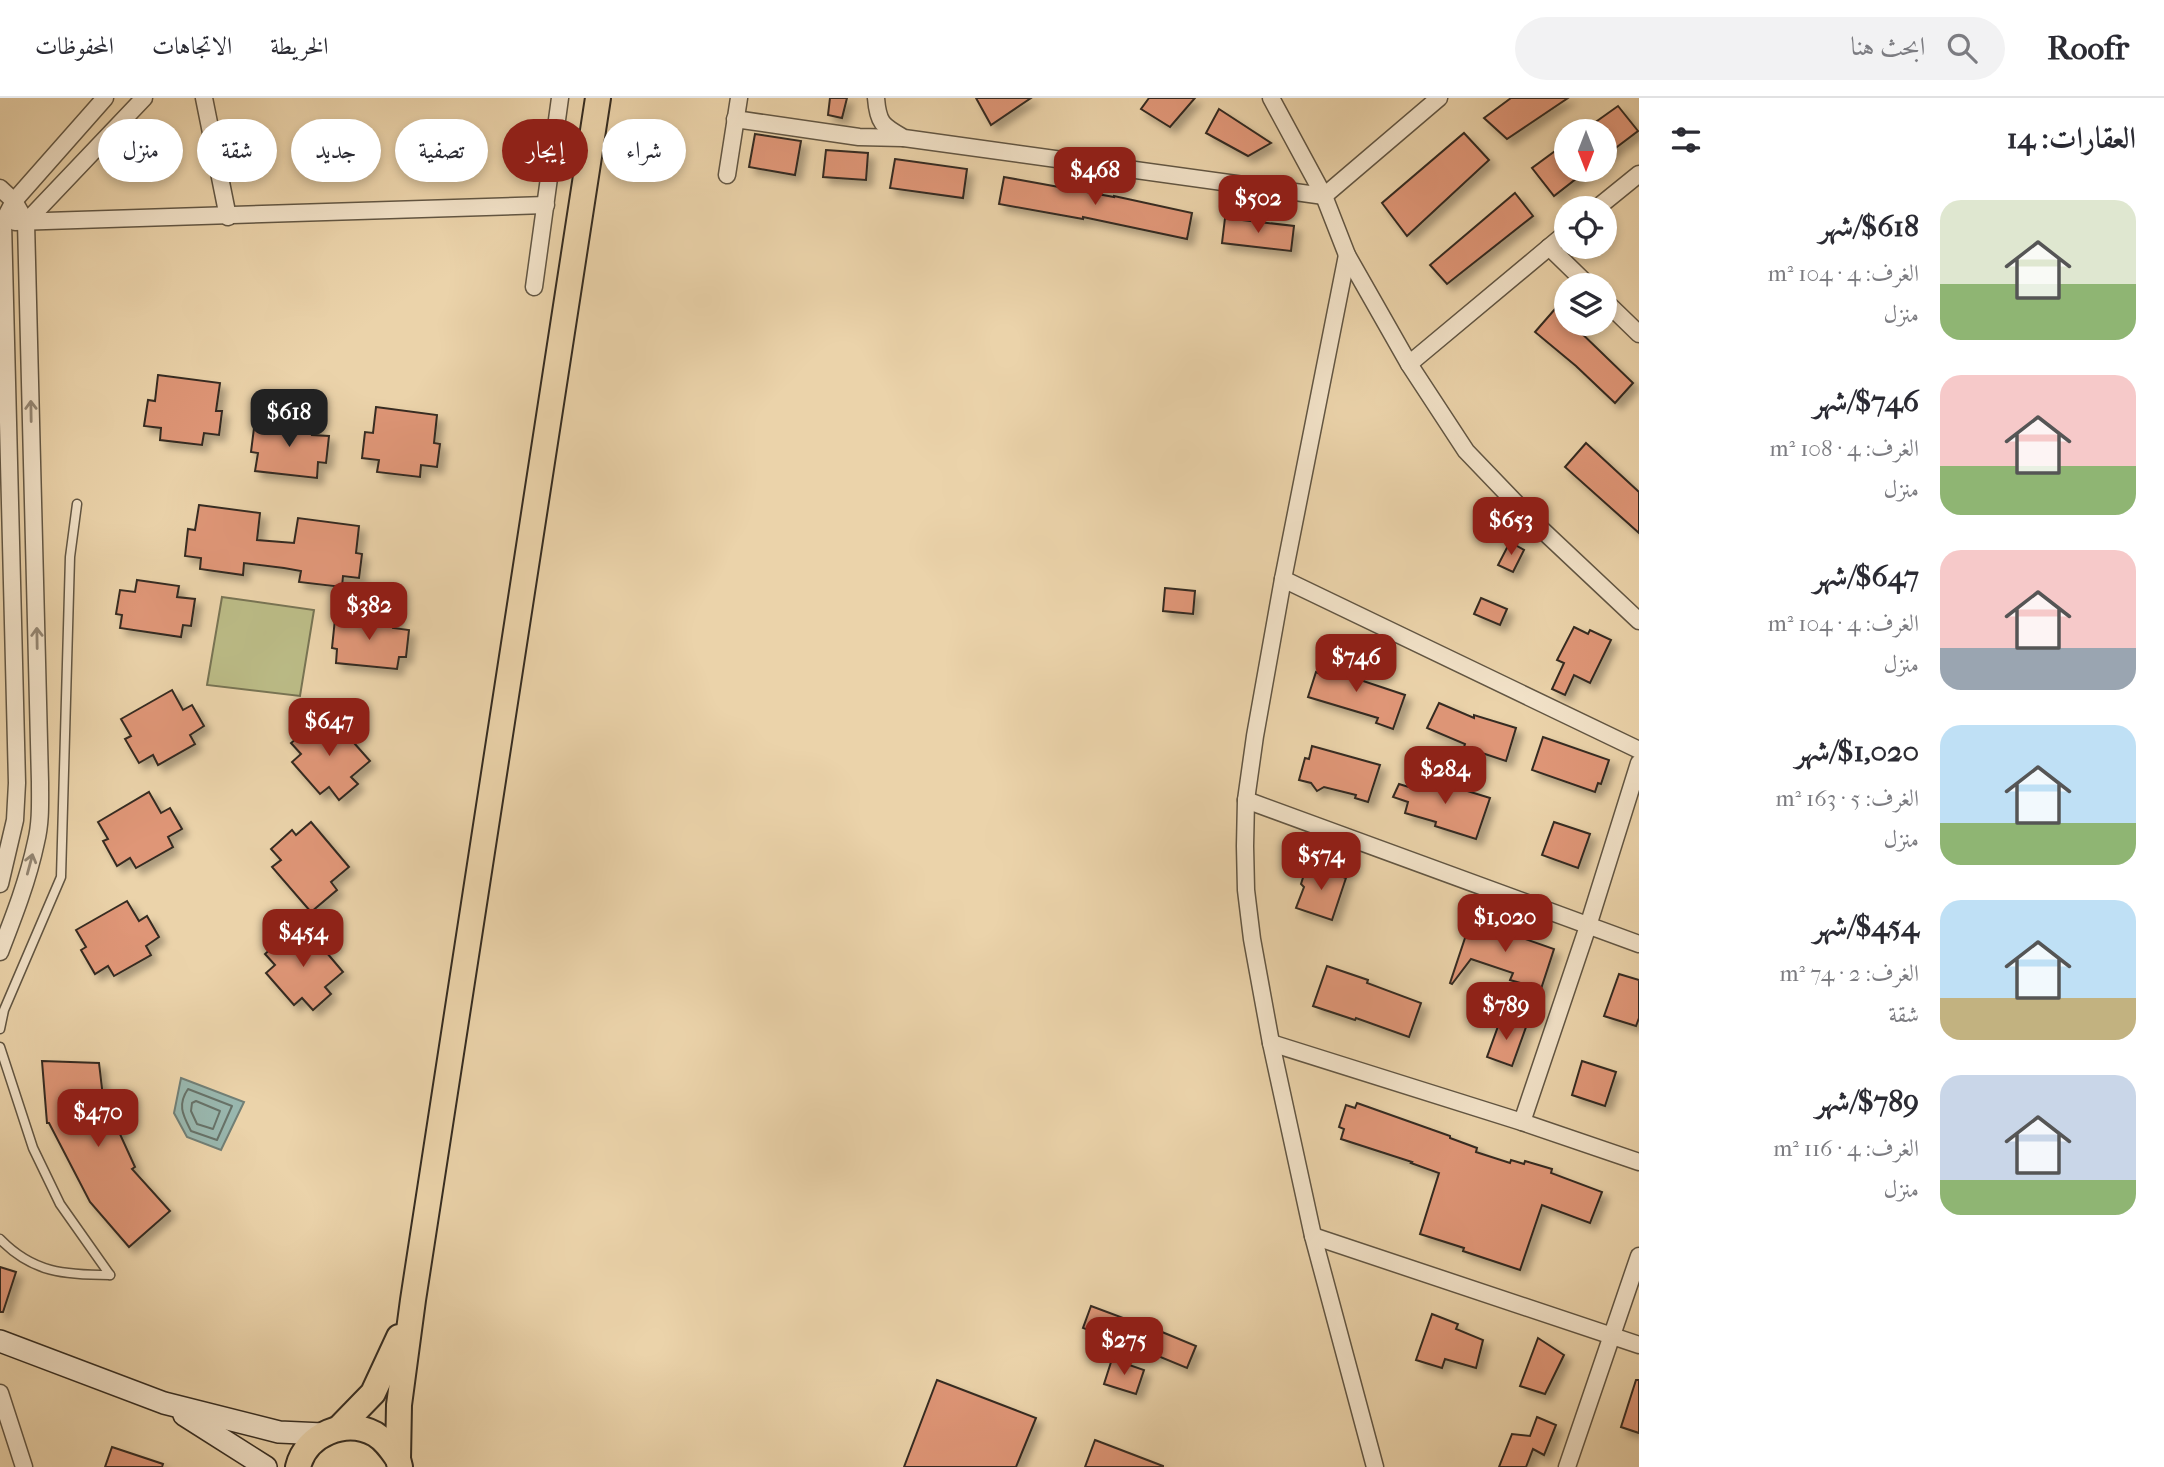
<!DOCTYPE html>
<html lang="ar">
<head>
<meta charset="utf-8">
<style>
	:root { --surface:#fff; --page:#f2f2f3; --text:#2b2b33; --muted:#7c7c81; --line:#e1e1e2; --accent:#8f2418 }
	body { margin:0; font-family:"IM FELL French Canon",Amiri,serif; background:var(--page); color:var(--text); direction:rtl; height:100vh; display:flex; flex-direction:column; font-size:26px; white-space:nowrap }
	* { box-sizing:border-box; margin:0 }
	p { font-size:23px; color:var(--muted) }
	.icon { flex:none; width:38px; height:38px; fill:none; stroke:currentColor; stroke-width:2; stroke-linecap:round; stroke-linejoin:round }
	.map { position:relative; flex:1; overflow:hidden; direction:ltr }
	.panel { display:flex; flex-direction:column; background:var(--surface); width:525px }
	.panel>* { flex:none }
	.hud { position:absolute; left:21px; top:21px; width:665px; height:63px; direction:rtl; display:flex; gap:14px }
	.needle { width:46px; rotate:180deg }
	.tools { position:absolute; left:1554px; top:21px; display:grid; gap:14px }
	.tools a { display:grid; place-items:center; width:63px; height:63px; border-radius:50%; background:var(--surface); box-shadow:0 4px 10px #0003; font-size:35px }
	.price { position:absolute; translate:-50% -60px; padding:0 16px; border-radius:14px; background:var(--accent); color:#fff; font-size:23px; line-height:46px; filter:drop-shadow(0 2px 4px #0008) }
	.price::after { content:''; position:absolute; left:50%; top:42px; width:21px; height:16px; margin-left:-10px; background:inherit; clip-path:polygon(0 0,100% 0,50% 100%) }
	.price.selected { background:#222; color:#fff }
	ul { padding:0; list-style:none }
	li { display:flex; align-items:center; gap:21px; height:175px; padding:0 28px }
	li span { display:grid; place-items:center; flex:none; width:196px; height:140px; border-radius:21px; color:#555 }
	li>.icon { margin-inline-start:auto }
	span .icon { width:84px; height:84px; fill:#fffc; stroke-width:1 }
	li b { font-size:30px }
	h2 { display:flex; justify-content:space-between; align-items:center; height:84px; padding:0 28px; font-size:30px }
	.tag { padding:0 24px; border-radius:32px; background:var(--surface); box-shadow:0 4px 10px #0003; font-size:24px; line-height:63px }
	.tag.selected { background:var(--accent); color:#fff }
	header { display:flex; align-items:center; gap:42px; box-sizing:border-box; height:98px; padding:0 35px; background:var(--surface); border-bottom:2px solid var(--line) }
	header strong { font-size:33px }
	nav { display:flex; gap:38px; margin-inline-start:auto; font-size:24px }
	.search { width:490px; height:63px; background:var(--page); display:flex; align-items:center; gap:18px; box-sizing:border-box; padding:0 24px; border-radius:38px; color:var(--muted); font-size:26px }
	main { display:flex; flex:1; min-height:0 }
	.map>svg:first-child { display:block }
	.green { fill:#bbbb86; stroke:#787454; stroke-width:2 }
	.water { fill:#99b7ae; stroke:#717f76; stroke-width:2 }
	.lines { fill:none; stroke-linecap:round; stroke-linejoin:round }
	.shore { stroke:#677268; stroke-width:2 }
	.building { fill:#df9677; stroke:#352c21; stroke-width:2; filter:url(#shadow) }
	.service-casing { stroke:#625643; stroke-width:11 }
	.minor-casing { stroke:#625643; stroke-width:19 }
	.secondary-casing { stroke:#352c21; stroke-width:24 }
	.primary-casing { stroke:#352c21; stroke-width:28 }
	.service { stroke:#f2e2c8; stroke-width:8 }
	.minor { stroke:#f2e2c8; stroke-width:16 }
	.secondary { stroke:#f2e2c8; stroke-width:21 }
	.primary { stroke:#ebd3aa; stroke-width:24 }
	.oneway { stroke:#948774 }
</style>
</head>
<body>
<header>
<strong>Roofr</strong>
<div class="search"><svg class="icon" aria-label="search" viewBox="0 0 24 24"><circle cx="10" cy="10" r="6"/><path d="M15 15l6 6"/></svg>ابحث هنا</div>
<nav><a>الخريطة</a><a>الاتجاهات</a><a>المحفوظات</a></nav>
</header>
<main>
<section class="panel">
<h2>العقارات: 14<svg class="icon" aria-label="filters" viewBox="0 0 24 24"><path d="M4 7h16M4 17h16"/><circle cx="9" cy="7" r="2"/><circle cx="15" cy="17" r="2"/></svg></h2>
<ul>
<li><span style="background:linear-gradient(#dfe7d0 60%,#8fb573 0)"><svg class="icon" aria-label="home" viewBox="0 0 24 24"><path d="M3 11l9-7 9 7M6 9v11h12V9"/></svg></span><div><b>$618/شهر</b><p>الغرف: 4 · 104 m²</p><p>منزل</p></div></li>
<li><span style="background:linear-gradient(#f6c9c9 65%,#8fb573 0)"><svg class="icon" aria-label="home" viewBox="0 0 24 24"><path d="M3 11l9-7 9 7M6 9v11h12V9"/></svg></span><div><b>$746/شهر</b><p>الغرف: 4 · 108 m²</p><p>منزل</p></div></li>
<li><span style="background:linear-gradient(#f6c9c9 70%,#9aa5b1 0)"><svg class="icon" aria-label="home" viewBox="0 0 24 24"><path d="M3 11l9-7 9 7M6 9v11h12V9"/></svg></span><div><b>$647/شهر</b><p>الغرف: 4 · 104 m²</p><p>منزل</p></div></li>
<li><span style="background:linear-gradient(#bfe0f5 70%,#8fb573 0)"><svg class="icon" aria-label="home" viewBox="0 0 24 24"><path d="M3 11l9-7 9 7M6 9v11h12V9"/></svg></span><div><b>$1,020/شهر</b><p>الغرف: 5 · 163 m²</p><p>منزل</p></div></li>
<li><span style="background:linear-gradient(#bfe0f5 70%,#c2b280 0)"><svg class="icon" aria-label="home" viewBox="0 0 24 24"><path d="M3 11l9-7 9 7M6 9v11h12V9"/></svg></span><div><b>$454/شهر</b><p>الغرف: 2 · 74 m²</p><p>شقة</p></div></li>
<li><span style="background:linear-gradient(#c9d6e8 75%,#8fb573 0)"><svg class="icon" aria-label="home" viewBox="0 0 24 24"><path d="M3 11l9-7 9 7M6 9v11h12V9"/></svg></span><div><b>$789/شهر</b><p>الغرف: 4 · 116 m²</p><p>منزل</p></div></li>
</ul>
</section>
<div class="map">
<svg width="1639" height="1369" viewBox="0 0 1639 1369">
	<defs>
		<filter id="shadow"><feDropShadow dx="6" dy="6" stdDeviation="3.5" flood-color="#0004"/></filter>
	</defs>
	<rect width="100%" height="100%" fill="#ebd3aa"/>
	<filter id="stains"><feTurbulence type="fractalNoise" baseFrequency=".00286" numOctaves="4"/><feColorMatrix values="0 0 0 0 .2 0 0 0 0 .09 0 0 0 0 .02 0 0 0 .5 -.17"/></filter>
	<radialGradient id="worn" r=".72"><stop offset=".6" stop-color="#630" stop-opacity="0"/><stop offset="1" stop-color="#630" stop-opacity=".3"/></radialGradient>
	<polygon class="green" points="222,499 314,512 300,598 207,587"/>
	<polygon class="water" points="181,980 244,1004 221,1052 187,1039 174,1015"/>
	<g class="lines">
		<g class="shore">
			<path d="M188,991L232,1008L217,1042L191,1033C183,1017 177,1007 188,991Z"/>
			<polygon points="196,1003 220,1013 213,1031 197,1026 191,1013 192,1005"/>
		</g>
	</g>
	<g class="building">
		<polygon points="830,0 847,0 842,20 828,17"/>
		<polygon points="976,0 1031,0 991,27"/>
		<polygon points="1149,0 1195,0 1170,29 1141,11"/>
		<polygon points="1511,0 1568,0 1507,41 1484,20"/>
		<polygon points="1618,8 1638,33 1605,58 1605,33 1583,33"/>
		<polygon points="1219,11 1271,45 1248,58 1206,35"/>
		<polygon points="1464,35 1489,62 1407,138 1382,105"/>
		<polygon points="755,36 801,43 795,77 749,69"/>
		<polygon points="1566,45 1566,72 1586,73 1554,98 1532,70"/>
		<polygon points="826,52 868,55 866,82 823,79"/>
		<polygon points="895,61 967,71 963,100 890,90"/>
		<polygon points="1004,79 1114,99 1114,98 1192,115 1187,141 1083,119 1083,121 999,106"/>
		<polygon points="1515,95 1533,118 1447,186 1430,167"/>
		<polygon points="1225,120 1294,128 1291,153 1222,145"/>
		<polygon points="1555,211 1566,221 1566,226 1572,226 1633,285 1615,305 1576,268 1535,234"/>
		<polygon points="158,277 220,285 216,313 222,313 219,337 204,335 202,347 160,342 161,330 144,328 148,302 155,303"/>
		<polygon points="376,309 437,317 434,345 440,346 437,369 421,367 420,379 377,374 379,362 362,360 365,334 373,335"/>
		<polygon points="271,320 313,325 312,337 329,338 326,365 318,364 317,380 255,373 258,355 251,354 254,330 269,332"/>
		<polygon points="1586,345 1639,394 1639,435 1565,369"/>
		<polygon points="199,407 260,415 257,442 294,445 298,420 359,428 356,455 362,456 359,480 343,478 342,489 299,484 301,473 284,470 244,465 243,477 200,471 201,460 185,458 188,431 195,432"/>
		<polygon points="1510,444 1524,452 1513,474 1498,467"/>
		<polygon points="137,482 179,488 177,499 195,501 191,528 183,527 181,539 120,530 122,517 116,516 120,492 135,494"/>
		<polygon points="1165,490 1195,493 1193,516 1163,513"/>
		<polygon points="1481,500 1507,511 1500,527 1474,516"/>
		<polygon points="351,516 394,520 393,530 409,532 406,559 399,559 397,571 336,565 337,551 332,550 335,521 350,522"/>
		<polygon points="1574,529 1588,536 1590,532 1611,542 1590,585 1574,577 1565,597 1552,591 1564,565 1557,562"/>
		<polygon points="1321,565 1336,570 1338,567 1360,575 1363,583 1405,597 1393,631 1376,625 1378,620 1308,599 1316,574 1318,575"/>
		<polygon points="172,592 183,612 192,607 204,628 190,637 195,646 158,667 153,657 139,665 125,641 131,638 121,621"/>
		<polygon points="1439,605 1474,620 1474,617 1516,630 1506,663 1464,649 1465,646 1427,630"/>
		<polygon points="331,619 370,663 351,679 358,686 339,702 329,689 320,696 292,664 301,656 291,645 313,627 317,631"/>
		<polygon points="1543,639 1609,662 1601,686 1598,685 1595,694 1532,672"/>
		<polygon points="1312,648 1380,667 1368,704 1355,700 1356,697 1324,689 1317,693 1311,685 1299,682 1305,660 1309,661"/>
		<polygon points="1415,679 1448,689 1448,687 1490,700 1476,741 1435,728 1436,724 1405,715 1408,704 1393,699 1399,686 1412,690"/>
		<polygon points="149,694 161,715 170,710 182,731 168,739 173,749 136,770 130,760 117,768 103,743 108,741 98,724"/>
		<polygon points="311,724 349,769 331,784 337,792 311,814 272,769 281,762 271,751 292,732 296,737"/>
		<polygon points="1554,724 1590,736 1578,770 1542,757"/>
		<polygon points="1307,767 1346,780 1332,822 1296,810 1304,789 1301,786"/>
		<polygon points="127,803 139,823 147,818 159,839 146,848 151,857 114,878 108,868 95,876 81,852 86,849 76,832"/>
		<polygon points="1471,822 1554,851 1541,891 1510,882 1513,875 1471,861 1452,886 1450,885"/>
		<polygon points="305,829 343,874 325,889 331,896 313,912 302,900 294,907 266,875 275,867 265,856 286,837 290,842"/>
		<polygon points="1327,868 1368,882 1367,885 1421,905 1409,939 1356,920 1355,922 1313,908"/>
		<polygon points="1619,876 1639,882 1639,920 1636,928 1604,918"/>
		<polygon points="1501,920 1526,929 1512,968 1487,959"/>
		<polygon points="42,963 99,965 103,999 135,1069 132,1071 170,1113 129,1149 90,1104 49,1025 47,1025"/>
		<polygon points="1582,963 1616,974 1605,1008 1572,997"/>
		<polygon points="1357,1005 1450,1038 1450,1040 1477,1050 1476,1054 1510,1065 1511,1062 1524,1066 1525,1063 1552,1071 1551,1075 1602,1094 1590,1125 1542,1107 1520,1172 1463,1153 1464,1150 1420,1136 1439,1075 1411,1065 1412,1064 1341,1041 1344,1031 1339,1029 1346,1007 1355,1010"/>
		<polygon points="0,1169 16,1174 3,1214 0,1214"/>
		<polygon points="1091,1208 1126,1221 1118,1243 1083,1230"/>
		<polygon points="1432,1216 1458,1226 1456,1231 1483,1242 1476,1270 1445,1261 1442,1270 1416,1262"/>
		<polygon points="1162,1234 1196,1248 1187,1270 1153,1256"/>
		<polygon points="1538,1240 1564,1257 1545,1296 1520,1288"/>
		<polygon points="1112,1261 1144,1272 1136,1296 1104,1286"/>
		<polygon points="937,1282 1036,1320 1016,1369 904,1369"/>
		<polygon points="1636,1282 1639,1282 1639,1335 1621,1329"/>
		<polygon points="1537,1319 1556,1327 1544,1357 1533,1351 1526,1369 1499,1369 1512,1336 1530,1338"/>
		<polygon points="1095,1342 1163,1368 1163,1369 1085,1369"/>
		<polygon points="112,1349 163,1366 162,1369 105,1369"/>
	</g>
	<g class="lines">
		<defs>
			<g id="service">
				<polyline points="0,931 4,912 61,779 70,459 77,406"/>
				<polyline points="0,949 33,1050 60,1106 110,1177"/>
				<path d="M0,1141C33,1175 65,1177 110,1177"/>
			</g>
			<g id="minor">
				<polyline points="204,0 228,119"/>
				<path d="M876,0C878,26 883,28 904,40L1324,98L1439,0"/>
				<polyline points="1271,0 1324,98 1347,157 1409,266 1466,353 1538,428 1639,523"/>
				<polyline points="735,21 859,39 903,40"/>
				<polyline points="727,77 739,0"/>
				<path d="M0,90L14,103L26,124L40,684C40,704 41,724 36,744C28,782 14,818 0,854"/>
				<polyline points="1597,110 1639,76"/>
				<polyline points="15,124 546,107"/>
				<polyline points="26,124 144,0"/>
				<polyline points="1549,149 1588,187"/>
				<polyline points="1347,157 1283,481 1255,638 1246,702 1245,748 1246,792 1252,841 1271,945 1313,1138 1375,1369"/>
				<polyline points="534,189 560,0"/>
				<polyline points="1605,203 1639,236"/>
				<polyline points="1409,266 1566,135"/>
				<polyline points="1283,481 1639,652"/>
				<polyline points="1246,702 1639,846"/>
				<polyline points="0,786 15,722 17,685 3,124 14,103 105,0"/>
				<polyline points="1271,945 1522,1024 1639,1064"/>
				<polyline points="1522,1024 1588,828 1639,665"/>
				<polyline points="1313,1138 1639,1247"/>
				<polyline points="0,1295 24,1369"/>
				<polyline points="1567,1369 1639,1158"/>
			</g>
			<g id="secondary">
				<polyline points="0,1243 164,1305 279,1334 323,1336"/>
				<polyline points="184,1317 266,1369"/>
			</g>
			<g id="primary">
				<polyline points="339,1330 373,1295 399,1239"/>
				<path d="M298,1369C306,1336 346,1320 375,1336C385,1342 391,1351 398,1361"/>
				<polyline points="400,1369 398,1361 399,1307 413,1202 598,0"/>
			</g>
		</defs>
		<use href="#service" class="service-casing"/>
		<use href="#minor" class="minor-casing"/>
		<use href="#secondary" class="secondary-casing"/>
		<use href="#primary" class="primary-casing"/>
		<use href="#service" class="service"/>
		<use href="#minor" class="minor"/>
		<use href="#secondary" class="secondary"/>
		<use href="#primary" class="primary"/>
	</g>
	<defs><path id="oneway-shaft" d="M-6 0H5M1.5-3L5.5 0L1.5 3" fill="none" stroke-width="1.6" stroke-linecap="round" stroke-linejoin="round" transform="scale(1.75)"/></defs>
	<g class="oneway">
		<use href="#oneway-shaft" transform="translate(31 313) rotate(-91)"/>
		<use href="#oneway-shaft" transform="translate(37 540) rotate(-91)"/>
		<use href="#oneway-shaft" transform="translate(30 766) rotate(-75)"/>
	</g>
	<rect width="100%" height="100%" filter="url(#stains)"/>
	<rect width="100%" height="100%" fill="url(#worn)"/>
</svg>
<div class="tools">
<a><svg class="needle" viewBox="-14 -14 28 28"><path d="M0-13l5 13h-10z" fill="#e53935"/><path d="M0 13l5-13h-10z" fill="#7c7c81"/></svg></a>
<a><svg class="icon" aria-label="locate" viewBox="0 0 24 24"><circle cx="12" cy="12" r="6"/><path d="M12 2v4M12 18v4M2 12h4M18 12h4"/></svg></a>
<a><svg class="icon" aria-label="layers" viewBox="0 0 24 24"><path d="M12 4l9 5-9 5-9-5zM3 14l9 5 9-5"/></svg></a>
</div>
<b class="price" style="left:1095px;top:109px">$468</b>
<b class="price" style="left:1258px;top:137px">$502</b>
<b class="price selected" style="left:289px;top:351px">$618</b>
<b class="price" style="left:1511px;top:459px">$653</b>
<b class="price" style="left:369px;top:544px">$382</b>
<b class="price" style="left:1356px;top:596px">$746</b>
<b class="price" style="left:329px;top:660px">$647</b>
<b class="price" style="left:1445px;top:708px">$284</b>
<b class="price" style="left:1321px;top:794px">$574</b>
<b class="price" style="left:1505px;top:856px">$1,020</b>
<b class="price" style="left:303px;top:871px">$454</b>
<b class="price" style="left:1506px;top:944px">$789</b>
<b class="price" style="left:98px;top:1051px">$470</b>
<b class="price" style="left:1124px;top:1279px">$275</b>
<div class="hud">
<a class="tag">شراء</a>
<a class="tag selected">إيجار</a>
<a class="tag">تصفية</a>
<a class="tag">جديد</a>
<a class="tag">شقة</a>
<a class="tag">منزل</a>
</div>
</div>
</main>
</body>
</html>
